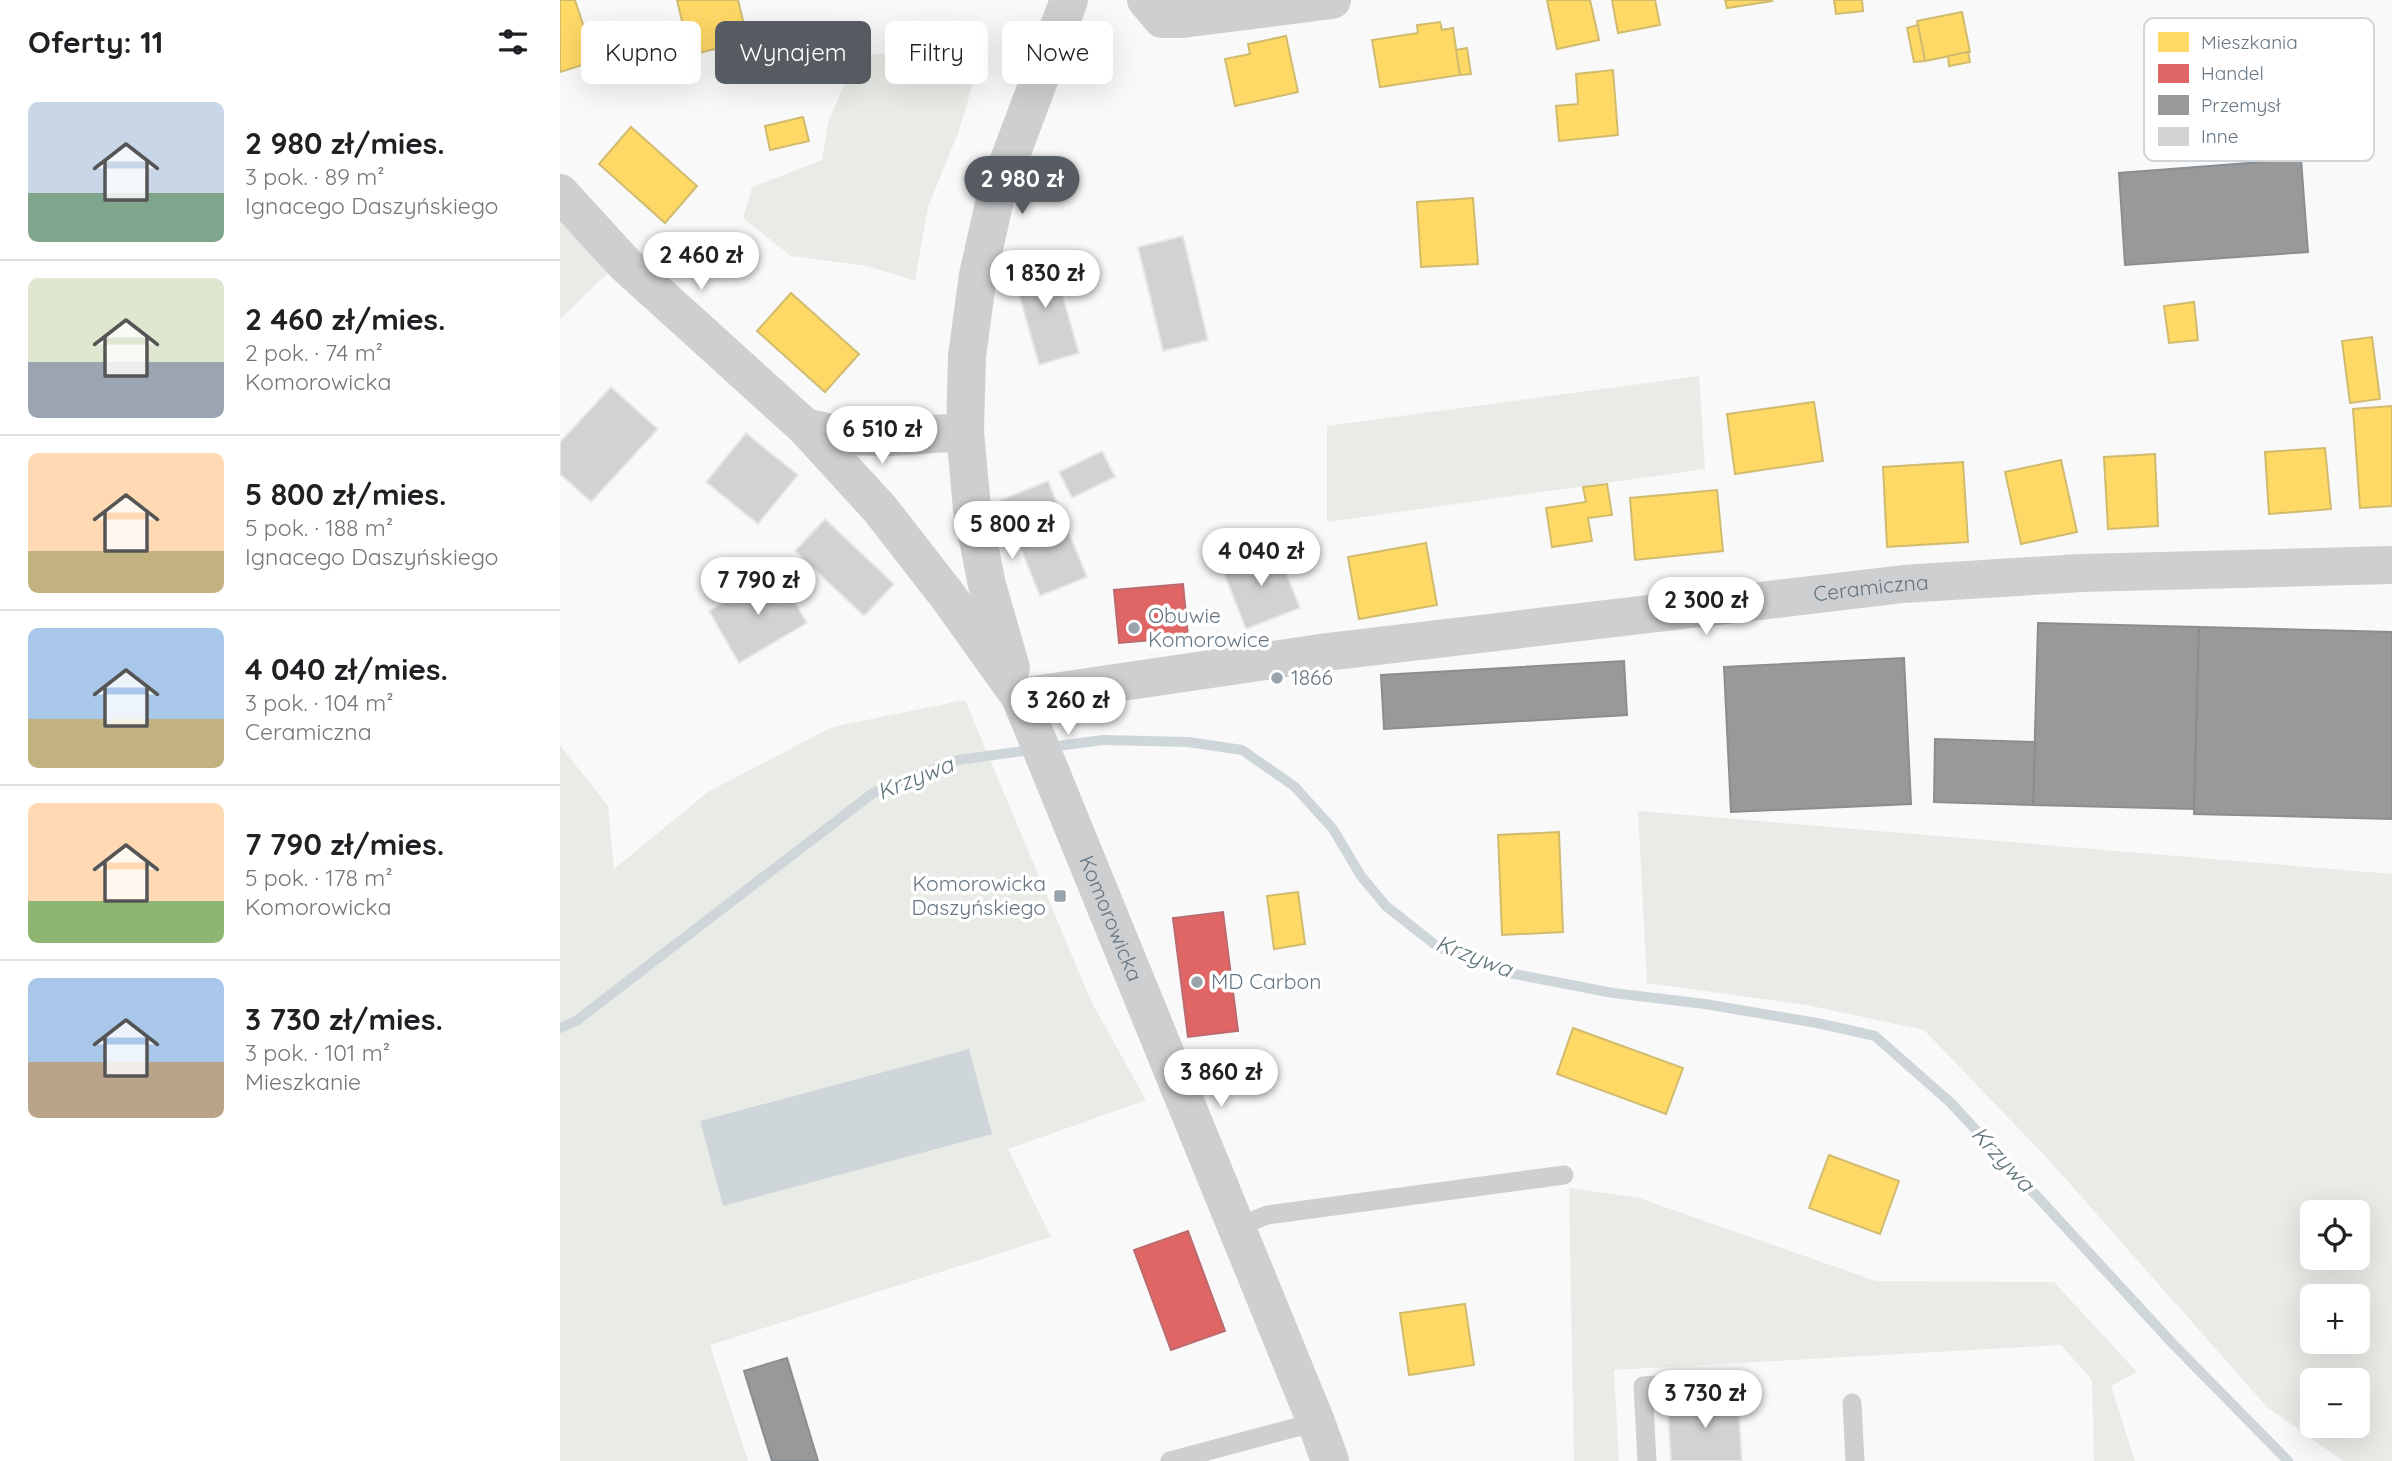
<!DOCTYPE html>
<html lang="pl">
<head>
<meta charset="utf-8">
<style>
	:root { --surface:#fff; --page:#f6f6f6; --text:#202124; --muted:#757577; --line:#e0e0e0; --accent:#565c61 }
	body { margin:0; font-family:Quicksand,sans-serif; background:var(--page); color:var(--text); height:100vh; display:flex; flex-direction:column; font-size:26px; white-space:nowrap }
	* { box-sizing:border-box; margin:0 }
	p { font-size:23px; color:var(--muted) }
	.icon { flex:none; width:38px; height:38px; fill:none; stroke:currentColor; stroke-width:2; stroke-linecap:round; stroke-linejoin:round }
	.map { position:relative; flex:1; overflow:hidden }
	.drawer { display:flex; flex-direction:column; background:var(--surface); width:560px }
	.drawer>* { flex:none }
	.top-card { position:absolute; left:21px; top:21px; width:665px; height:63px; display:flex; gap:14px }
	.controls { position:absolute; left:1740px; top:1200px; display:grid; gap:14px }
	.controls a { display:grid; place-items:center; width:70px; height:70px; border-radius:10px; background:var(--surface); box-shadow:0 7px 28px #0002; font-size:35px }
	.price { position:absolute; translate:-50% -60px; padding:0 16px; border-radius:24px; background:#fff; color:#222; font-size:23px; line-height:46px; filter:drop-shadow(0 2px 4px #0008) }
	.price::after { content:''; position:absolute; left:50%; top:42px; width:21px; height:16px; margin-left:-10px; background:inherit; clip-path:polygon(0 0,100% 0,50% 100%) }
	.price.on { background:var(--accent); color:#fff }
	ul { padding:0; list-style:none }
	li { display:flex; align-items:center; gap:21px; height:175px; padding:0 28px }
	li+li { border-top:2px solid var(--line) }
	li span { display:grid; place-items:center; flex:none; width:196px; height:140px; border-radius:10px; color:#555 }
	li>.icon { margin-inline-start:auto }
	span .icon { width:84px; height:84px; fill:#fffc; stroke-width:1 }
	li b { font-size:30px }
	h2 { display:flex; justify-content:space-between; align-items:center; height:84px; padding:0 28px; font-size:30px }
	.pill { padding:0 24px; border-radius:10px; background:var(--surface); box-shadow:0 7px 28px #0002; font-size:24px; line-height:63px }
	.pill.on { background:var(--accent); color:#fff }
	main { display:flex; flex:1; min-height:0 }
	.map>svg:first-child { display:block }
	.green { fill:#e8ebe6; fill-rule:evenodd }
	.water { fill:#ced6d9 }
	.homes { fill:#ffd966; stroke:#d1bb6f; stroke-width:2 }
	.shops { fill:#e06666; stroke:#bb6b6f; stroke-width:2 }
	.industry { fill:#999; stroke:#898e92; stroke-width:2 }
	.lines { fill:none; stroke-linecap:round; stroke-linejoin:round }
	.stream { stroke:#ced6d9; stroke-width:10 }
	.building { fill:#d0d2d3; stroke:#e8e8e8; stroke-width:2 }
	.service { stroke:#cecfd0; stroke-width:19 }
	.minor { stroke:#cecfd0; stroke-width:38 }
	.tertiary { stroke:#cecfd0; stroke-width:38 }
	.poi-dot { fill:#99a4ac; stroke:#fff; stroke-width:2.5 }
	.labels { text-anchor:middle; stroke-width:7; stroke-linejoin:round; paint-order:stroke }
	.street-label { font-size:21px; fill:#657683; stroke:#fff }
	.poi-label { font-size:21px; fill:#657683; stroke:#fff; text-anchor:start }
	.water-label { font-size:23px; font-style:italic; fill:#60757c; stroke:#fff }
	.key { fill:#fff; stroke:#d1d6da; stroke-width:2 }
	.key-label { font-size:19px; fill:#657683 }
</style>
</head>
<body>
<main>
<section class="drawer">
<h2>Oferty: 11<svg class="icon" aria-label="filters" viewBox="0 0 24 24"><path d="M4 7h16M4 17h16"/><circle cx="9" cy="7" r="2"/><circle cx="15" cy="17" r="2"/></svg></h2>
<ul>
<li><span style="background:linear-gradient(#c9d6e8 65%,#7fa58c 0)"><svg class="icon" aria-label="home" viewBox="0 0 24 24"><path d="M3 11l9-7 9 7M6 9v11h12V9"/></svg></span><div><b>2 980 zł/mies.</b><p>3 pok. · 89 m²</p><p>Ignacego Daszyńskiego</p></div></li>
<li><span style="background:linear-gradient(#dfe7d0 60%,#9aa5b1 0)"><svg class="icon" aria-label="home" viewBox="0 0 24 24"><path d="M3 11l9-7 9 7M6 9v11h12V9"/></svg></span><div><b>2 460 zł/mies.</b><p>2 pok. · 74 m²</p><p>Komorowicka</p></div></li>
<li><span style="background:linear-gradient(#ffd9b3 70%,#c2b280 0)"><svg class="icon" aria-label="home" viewBox="0 0 24 24"><path d="M3 11l9-7 9 7M6 9v11h12V9"/></svg></span><div><b>5 800 zł/mies.</b><p>5 pok. · 188 m²</p><p>Ignacego Daszyńskiego</p></div></li>
<li><span style="background:linear-gradient(#a9c7e8 65%,#c2b280 0)"><svg class="icon" aria-label="home" viewBox="0 0 24 24"><path d="M3 11l9-7 9 7M6 9v11h12V9"/></svg></span><div><b>4 040 zł/mies.</b><p>3 pok. · 104 m²</p><p>Ceramiczna</p></div></li>
<li><span style="background:linear-gradient(#ffd9b3 70%,#8fb573 0)"><svg class="icon" aria-label="home" viewBox="0 0 24 24"><path d="M3 11l9-7 9 7M6 9v11h12V9"/></svg></span><div><b>7 790 zł/mies.</b><p>5 pok. · 178 m²</p><p>Komorowicka</p></div></li>
<li><span style="background:linear-gradient(#a9c7e8 60%,#b9a48a 0)"><svg class="icon" aria-label="home" viewBox="0 0 24 24"><path d="M3 11l9-7 9 7M6 9v11h12V9"/></svg></span><div><b>3 730 zł/mies.</b><p>3 pok. · 101 m²</p><p>Mieszkanie</p></div></li>
</ul>
</section>
<div class="map">
<svg width="1832" height="1461" viewBox="0 0 1832 1461">
	<rect width="100%" height="100%" fill="#f9f9f9"/>
	<g class="green">
		<polygon points="425,44 398,133 368,207 355,281 308,266 231,256 183,218 192,187 262,160 268,122 297,56"/>
		<polygon points="0,216 51,270 0,319"/>
		<polygon points="1139,376 1145,469 767,522 767,426"/>
		<path d="M405,700L531,1001L586,1100L448,1149L491,1237L150,1345L188,1461H0V745L48,806L54,869L148,792L272,727ZM409,1049L163,1206V1205L140,1121Z"/>
		<path d="M1078,811L1832,874V1461H1783L1707,1407L1488,1159L1364,1030L1247,1005L1087,983ZM1752,1213H1797V1258H1752ZM1752,1297H1797V1342H1752ZM1752,1381H1797V1426H1752Z"/>
		<polygon points="1009,1188 1079,1198 1316,1281 1494,1282 1577,1372 1551,1386 1575,1461 1534,1461 1532,1380 1501,1345 1054,1370 1059,1461 1014,1461"/>
	</g>
	<polygon class="water" points="409,1049 432,1134 163,1206 140,1121"/>
	<g class="homes">
		<polygon points="0,0 15,0 35,61 0,72"/>
		<polygon points="117,0 178,0 188,41 130,55"/>
		<polygon points="987,0 1030,0 1039,40 997,49"/>
		<polygon points="1052,0 1095,0 1100,25 1058,33"/>
		<polygon points="1165,0 1211,0 1212,1 1167,8"/>
		<polygon points="1274,0 1302,0 1303,11 1276,14"/>
		<polygon points="1402,12 1410,52 1365,61 1357,21"/>
		<polygon points="880,22 882,30 893,28 900,75 820,87 812,40 858,33 857,25"/>
		<polygon points="1358,25 1365,61 1354,62 1347,28"/>
		<polygon points="726,36 738,92 675,106 665,59 690,54 688,44"/>
		<polygon points="907,48 911,74 900,75 896,50"/>
		<polygon points="1408,52 1410,62 1389,66 1388,56"/>
		<polygon points="1053,70 1058,135 999,141 996,106 1018,104 1016,74"/>
		<polygon points="243,117 249,141 210,150 205,126"/>
		<polygon points="71,127 137,186 105,223 39,164"/>
		<polygon points="913,198 918,264 861,267 857,202"/>
		<polygon points="231,293 299,354 265,392 197,331"/>
		<polygon points="1634,302 1638,340 1609,343 1604,306"/>
		<polygon points="1812,337 1820,399 1790,403 1782,341"/>
		<polygon points="1254,402 1263,461 1175,474 1167,414"/>
		<polygon points="1832,406 1832,506 1800,508 1793,409"/>
		<polygon points="1765,448 1771,509 1709,514 1705,452"/>
		<polygon points="1595,454 1598,526 1548,529 1544,457"/>
		<polygon points="1501,460 1517,532 1461,544 1445,472"/>
		<polygon points="1403,462 1408,542 1327,547 1323,467"/>
		<polygon points="1047,484 1052,515 1028,518 1032,541 992,547 986,508 1026,502 1023,487"/>
		<polygon points="1157,490 1163,551 1075,560 1070,498"/>
		<polygon points="866,543 877,605 799,619 788,557"/>
		<polygon points="999,832 1003,932 942,935 938,835"/>
		<polygon points="738,892 745,944 714,949 707,896"/>
		<polygon points="1013,1028 1123,1068 1106,1114 997,1074"/>
		<polygon points="1269,1155 1339,1181 1320,1234 1249,1208"/>
		<polygon points="905,1304 914,1365 849,1375 840,1313"/>
	</g>
	<g class="shops">
		<polygon points="623,584 628,637 559,643 554,590"/>
		<polygon points="663,912 678,1031 628,1037 613,918"/>
		<polygon points="628,1231 665,1331 611,1350 574,1250"/>
	</g>
	<g class="industry">
		<polygon points="1741,159 1748,252 1565,265 1559,173"/>
		<polygon points="1478,623 1639,627 1634,809 1473,805"/>
		<polygon points="1639,627 1832,632 1832,819 1634,814"/>
		<polygon points="1344,658 1351,804 1171,812 1164,667"/>
		<polygon points="1064,661 1067,715 824,729 821,675"/>
		<polygon points="1375,739 1475,742 1473,805 1374,802"/>
		<polygon points="227,1358 258,1461 212,1461 184,1371"/>
	</g>
	<g class="lines">
		<g class="stream">
			<polyline points="490,747 543,740 628,742 682,750 734,786 773,829 801,876 826,906 878,947 949,973 1053,993 1145,1004 1257,1023 1315,1036 1391,1103 1614,1345 1728,1461"/>
			<polyline points="0,1028 16,1021 313,793 398,760 471,750"/>
		</g>
	</g>
	<g class="building">
		<polygon points="623,236 648,340 603,351 578,247"/>
		<polygon points="491,255 519,353 479,365 451,266"/>
		<polygon points="51,387 98,429 31,502 0,474 0,442"/>
		<polygon points="186,433 238,475 198,524 146,482"/>
		<polygon points="542,451 555,477 512,498 499,472"/>
		<polygon points="488,481 527,577 480,596 441,500"/>
		<polygon points="265,519 334,584 304,616 235,551"/>
		<polygon points="716,547 740,608 686,629 662,568"/>
		<polygon points="217,571 247,623 179,663 149,611"/>
		<polygon points="1178,1397 1182,1461 1111,1461 1107,1401"/>
	</g>
	<g class="lines">
		<g class="service">
			<polyline points="677,1227 707,1215 1004,1175"/>
			<polyline points="1292,1403 1295,1461"/>
			<polyline points="610,1461 756,1422"/>
			<polyline points="1087,1461 1083,1386 1142,1382"/>
		</g>
		<g class="minor">
			<polyline points="586,0 602,19 622,19 772,0"/>
			<path id="s1" d="M460,697L767,652L1343,584L1521,573L1832,565"/>
		</g>
		<g class="tertiary">
			<path id="s2" d="M0,193L65,264L245,427L320,509L387,595L460,697L756,1422L770,1461"/>
			<polyline points="245,427 283,436 329,437 405,432"/>
			<polyline points="451,668 427,585 412,509 405,432 407,356 418,275 436,195 509,0"/>
		</g>
	</g>
	<g class="poi-dot">
		<circle cx="574" cy="628" r="7"/>
		<circle cx="717" cy="678" r="7"/>
		<rect x="493" y="889" width="14" height="14" rx="3.5"/>
		<circle cx="637" cy="982" r="7"/>
	</g>
	<g class="labels">
		<g class="street-label">
			<text dy="7" stroke="none"><textPath href="#s1" startOffset="858">Ceramiczna</textPath></text>
			<text dy="7" stroke="none"><textPath href="#s2" startOffset="924">Komorowicka</textPath></text>
		</g>
		<g class="poi-label">
			<text x="588" y="623">Obuwie<tspan x="588" dy="24">Komorowice</tspan></text>
			<text x="731" y="685">1866</text>
			<text x="486" y="891" text-anchor="end">Komorowicka<tspan x="486" dy="24">Daszyńskiego</tspan></text>
			<text x="651" y="989">MD Carbon</text>
		</g>
		<g class="water-label">
			<text transform="translate(355 778) rotate(-22)" y="8">Krzywa</text>
			<text transform="translate(914 956) rotate(21)" y="8">Krzywa</text>
			<text transform="translate(1443 1159) rotate(47)" y="8">Krzywa</text>
		</g>
	</g>
	<rect x="1584" y="18" width="230" height="143" rx="10" class="key"/>
	<rect x="1598" y="32" width="31" height="20" fill="#ffd966"/>
	<rect x="1598" y="64" width="31" height="19" fill="#e06666"/>
	<rect x="1598" y="95" width="31" height="20" fill="#999"/>
	<rect x="1598" y="127" width="31" height="19" fill="#d0d2d3"/>
	<g class="key-label">
		<text x="1641" y="49">Mieszkania</text>
		<text x="1641" y="80">Handel</text>
		<text x="1641" y="112">Przemysł</text>
		<text x="1641" y="143">Inne</text>
	</g>
</svg>
<div class="controls">
<a><svg class="icon" aria-label="locate" viewBox="0 0 24 24"><circle cx="12" cy="12" r="6"/><path d="M12 2v4M12 18v4M2 12h4M18 12h4"/></svg></a>
<a>+</a>
<a>−</a>
</div>
<b class="price on" style="left:462px;top:216px">2 980 zł</b>
<b class="price" style="left:141px;top:292px">2 460 zł</b>
<b class="price" style="left:485px;top:310px">1 830 zł</b>
<b class="price" style="left:322px;top:466px">6 510 zł</b>
<b class="price" style="left:452px;top:561px">5 800 zł</b>
<b class="price" style="left:701px;top:588px">4 040 zł</b>
<b class="price" style="left:198px;top:617px">7 790 zł</b>
<b class="price" style="left:1146px;top:637px">2 300 zł</b>
<b class="price" style="left:508px;top:737px">3 260 zł</b>
<b class="price" style="left:661px;top:1109px">3 860 zł</b>
<b class="price" style="left:1145px;top:1430px">3 730 zł</b>
<div class="top-card">
<a class="pill">Kupno</a>
<a class="pill on">Wynajem</a>
<a class="pill">Filtry</a>
<a class="pill">Nowe</a>
</div>
</div>
</main>
</body>
</html>
